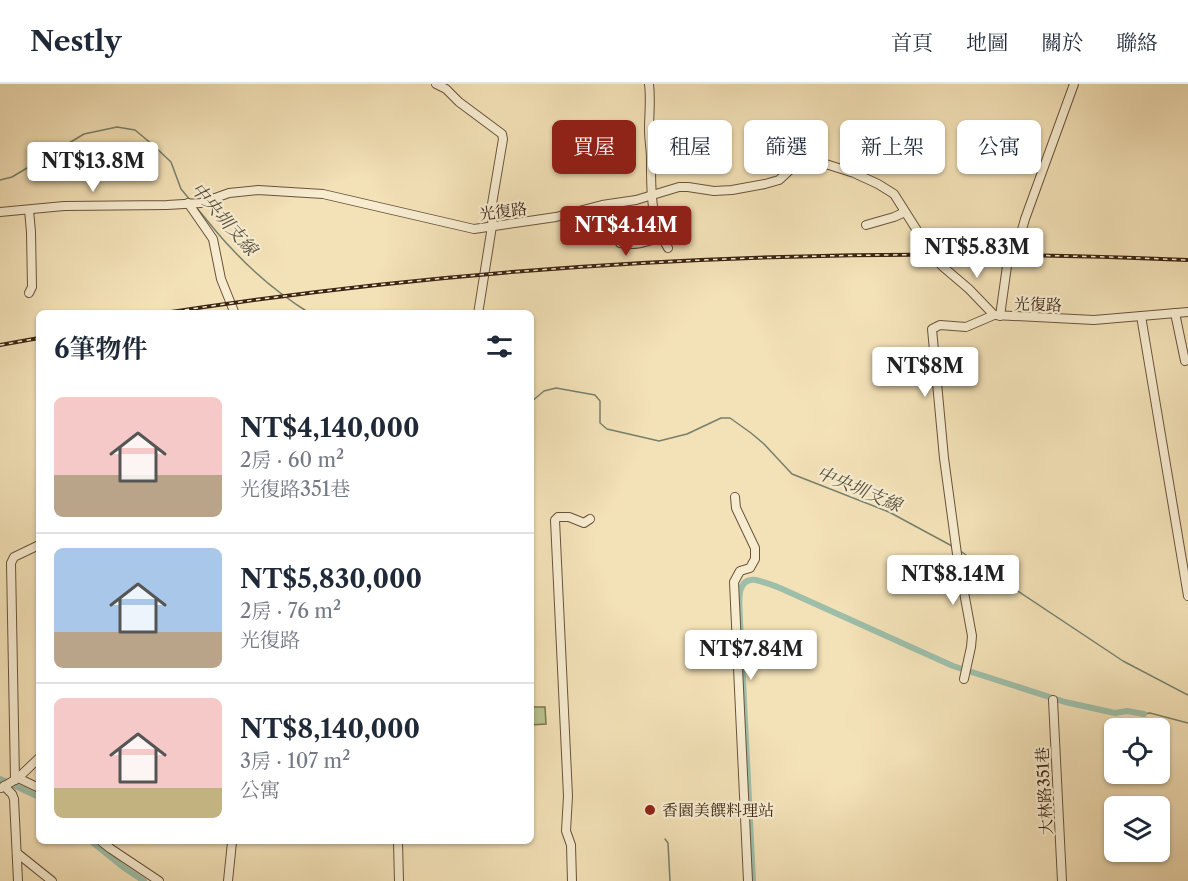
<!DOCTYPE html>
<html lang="zh-TW">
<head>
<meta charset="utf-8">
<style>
	:root { --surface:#fff; --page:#f2f2f3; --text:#1f2937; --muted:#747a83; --line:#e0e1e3; --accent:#8f2418 }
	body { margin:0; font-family:"Libre Caslon Text","Noto Serif TC",serif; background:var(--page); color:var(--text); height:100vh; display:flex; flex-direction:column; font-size:22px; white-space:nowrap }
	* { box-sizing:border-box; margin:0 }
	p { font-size:20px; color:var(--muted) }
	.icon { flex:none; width:33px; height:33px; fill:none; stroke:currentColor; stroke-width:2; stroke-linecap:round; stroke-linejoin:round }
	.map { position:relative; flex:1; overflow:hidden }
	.panel { position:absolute; left:36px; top:226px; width:498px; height:534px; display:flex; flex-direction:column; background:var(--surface); border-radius:9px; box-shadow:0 2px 4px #0004 }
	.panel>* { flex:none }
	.top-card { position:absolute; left:552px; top:36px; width:546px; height:54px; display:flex; gap:12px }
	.buttons { position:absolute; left:1104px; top:634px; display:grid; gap:12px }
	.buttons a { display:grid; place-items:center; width:66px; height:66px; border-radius:9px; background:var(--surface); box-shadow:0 2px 4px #0004; font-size:30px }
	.price { position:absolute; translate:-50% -51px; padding:0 14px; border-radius:6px; background:#fff; color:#222; font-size:20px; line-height:39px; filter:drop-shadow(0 2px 3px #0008) }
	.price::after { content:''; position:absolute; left:50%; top:36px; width:18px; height:14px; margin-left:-9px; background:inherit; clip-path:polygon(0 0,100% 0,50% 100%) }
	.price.on { background:var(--accent); color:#fff }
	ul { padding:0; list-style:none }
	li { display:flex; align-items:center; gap:18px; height:150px; padding:0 18px }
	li+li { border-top:2px solid var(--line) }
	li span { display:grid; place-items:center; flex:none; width:168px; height:120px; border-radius:9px; color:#555 }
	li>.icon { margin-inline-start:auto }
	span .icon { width:72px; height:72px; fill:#fffc; stroke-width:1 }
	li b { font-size:26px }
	h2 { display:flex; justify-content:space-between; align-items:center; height:72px; padding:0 18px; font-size:26px }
	.pill { padding:0 21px; border-radius:9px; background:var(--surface); box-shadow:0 2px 4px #0004; font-size:21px; line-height:54px }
	.pill.on { background:var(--accent); color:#fff }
	header { display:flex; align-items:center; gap:36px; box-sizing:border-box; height:84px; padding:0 30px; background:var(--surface); border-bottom:2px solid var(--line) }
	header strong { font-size:28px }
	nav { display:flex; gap:33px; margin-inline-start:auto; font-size:21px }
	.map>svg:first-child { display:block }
	.green { fill:#bac38f; stroke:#7a7451; stroke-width:1.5 }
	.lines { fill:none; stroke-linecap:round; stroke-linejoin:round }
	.stream { stroke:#76806d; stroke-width:1.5 }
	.canal { stroke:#9dbea9; stroke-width:6 }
	.minor-casing { stroke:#69533c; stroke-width:10 }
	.minor { stroke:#f7ecd0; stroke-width:8 }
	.rail-casing { stroke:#3b2413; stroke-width:4 }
	.rail { stroke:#f7ecd0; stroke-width:1.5; stroke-dasharray:4.5; stroke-linecap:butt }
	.poi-dot { fill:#8f2418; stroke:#f7ecd0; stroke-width:2 }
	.labels { text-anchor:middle; stroke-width:4.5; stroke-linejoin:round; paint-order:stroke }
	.street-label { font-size:16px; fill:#3b2413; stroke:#f7ecd0 }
	.poi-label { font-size:16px; fill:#3b2413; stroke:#f7ecd0; text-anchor:start }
	.water-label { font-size:18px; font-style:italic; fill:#585240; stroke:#f7ecd0 }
</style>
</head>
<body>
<header>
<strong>Nestly</strong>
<nav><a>首頁</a><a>地圖</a><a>關於</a><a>聯絡</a></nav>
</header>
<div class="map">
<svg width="1188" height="797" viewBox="0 0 1188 797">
	<rect width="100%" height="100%" fill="#f3e1b7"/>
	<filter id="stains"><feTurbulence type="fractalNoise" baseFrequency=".00333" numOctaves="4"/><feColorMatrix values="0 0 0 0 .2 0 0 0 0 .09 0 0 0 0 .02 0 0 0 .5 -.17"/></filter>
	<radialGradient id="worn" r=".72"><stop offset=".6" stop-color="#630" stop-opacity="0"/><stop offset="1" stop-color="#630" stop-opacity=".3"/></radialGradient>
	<polygon class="green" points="531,623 545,623 546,640 531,641"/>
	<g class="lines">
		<g class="stream">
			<polyline points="0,96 12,93 84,50 117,43 135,46 153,61 171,78 181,105 191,117"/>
			<path d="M196,123C208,137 219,152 232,165C255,190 282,212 311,230"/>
			<polyline points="531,318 544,307 556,304 595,311 600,317 600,339 607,345 659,357 687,350 721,334 730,334 751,349 764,360 792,390 889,428 952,462"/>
			<polyline points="959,466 1007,500 1123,577 1188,611"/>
			<polyline points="1144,630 1150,629 1188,639"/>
			<polyline points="665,755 668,759 670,797"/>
		</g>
		<g class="canal">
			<polyline points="0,695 39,713"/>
			<polyline points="92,758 123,783 144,797"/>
			<path d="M753,797L740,536C740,523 734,493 756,496C764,498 772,501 780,504L953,582L1065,618L1115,629L1127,627L1144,630"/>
		</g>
		<defs>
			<g id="minor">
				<polyline points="436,0 446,5 459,18 502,50 503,55 492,120 493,129 492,142 478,230"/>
				<path d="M649,0C651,16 649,31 649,46C649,56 651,65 651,74C651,107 650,135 668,164"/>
				<polyline points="188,119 213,155 221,195 235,230"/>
				<polyline points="29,126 31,148 32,203 29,209"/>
				<polyline points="0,128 64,122 167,121 201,119 229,109 258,106 323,110 474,145 556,133 602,121 636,116 679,103 688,103 714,107 732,106 765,100 779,96 792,84 810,75 854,89 878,100 894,110 930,167 942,182 969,205 994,231 1094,236 1188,228"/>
				<path d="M610,141L620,159C636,162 646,158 661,153"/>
				<polyline points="866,141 894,133 905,128"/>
				<polyline points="1175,229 1185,277"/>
				<polyline points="1000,232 1007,182 1021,149 1025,135 1074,0"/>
				<polyline points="1141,232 1188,512"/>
				<polyline points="735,413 736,424 755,464 755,475 750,484 740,487 734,498 748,797"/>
				<polyline points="964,595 971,563 972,552 957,470 944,374 932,245 940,241 966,243 994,231"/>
				<polyline points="1053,616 1062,797"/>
				<polyline points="18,694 39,674"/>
				<polyline points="15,696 11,479 14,473 39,461"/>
				<polyline points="4,702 12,710 14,715 18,797"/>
				<polyline points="1,704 18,694 39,704"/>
				<polyline points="102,758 111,765 159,797"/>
				<polyline points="398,758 399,797"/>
				<polyline points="17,769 52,797"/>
				<polyline points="228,797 232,758"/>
				<polyline points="572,797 571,761 566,747 568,712 555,436 558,433 569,433 584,439 590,435"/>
			</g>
		</defs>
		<use href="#minor" class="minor-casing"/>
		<use href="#minor" class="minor"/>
		<defs>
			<g id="rail">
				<path d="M158,230C498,177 845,161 1188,176"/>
				<polyline points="0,261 39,254"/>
			</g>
		</defs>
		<use href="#rail" class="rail-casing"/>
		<use href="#rail" class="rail"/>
	</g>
	<circle class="poi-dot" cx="650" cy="726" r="6"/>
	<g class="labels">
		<g class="street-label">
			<text transform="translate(503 127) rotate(-7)" y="6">光復路</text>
			<text transform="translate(1038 220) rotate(2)" y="6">光復路</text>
			<text transform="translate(1044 707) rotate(-93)" y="6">大林路351巷</text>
		</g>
		<g class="poi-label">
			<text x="662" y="732">香園美饌料理站</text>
		</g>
		<g class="water-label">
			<text transform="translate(224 135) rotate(49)" y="6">中央圳支線</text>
			<text transform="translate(859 405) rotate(23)" y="6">中央圳支線</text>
		</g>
	</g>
	<rect width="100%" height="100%" filter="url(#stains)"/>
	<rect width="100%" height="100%" fill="url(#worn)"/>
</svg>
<div class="buttons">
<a><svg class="icon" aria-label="locate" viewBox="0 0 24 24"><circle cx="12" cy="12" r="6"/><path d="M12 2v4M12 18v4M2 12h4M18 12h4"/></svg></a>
<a><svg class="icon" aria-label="layers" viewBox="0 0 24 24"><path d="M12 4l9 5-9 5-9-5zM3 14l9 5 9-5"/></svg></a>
</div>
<b class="price" style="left:93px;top:109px">NT$13.8M</b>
<b class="price on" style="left:626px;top:173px">NT$4.14M</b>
<b class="price" style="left:977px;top:195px">NT$5.83M</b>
<b class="price" style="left:925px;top:314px">NT$8M</b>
<b class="price" style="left:953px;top:522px">NT$8.14M</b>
<b class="price" style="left:751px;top:597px">NT$7.84M</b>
<div class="top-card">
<a class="pill on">買屋</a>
<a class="pill">租屋</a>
<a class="pill">篩選</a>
<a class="pill">新上架</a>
<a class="pill">公寓</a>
</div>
<section class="panel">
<h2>6筆物件<svg class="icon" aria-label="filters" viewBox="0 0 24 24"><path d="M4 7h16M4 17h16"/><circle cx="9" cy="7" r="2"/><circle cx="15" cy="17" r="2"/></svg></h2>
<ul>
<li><span style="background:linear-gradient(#f6c9c9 65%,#b9a48a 0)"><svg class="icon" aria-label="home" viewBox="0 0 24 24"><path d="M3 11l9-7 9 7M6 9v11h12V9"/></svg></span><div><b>NT$4,140,000</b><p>2房 · 60 m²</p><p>光復路351巷</p></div></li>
<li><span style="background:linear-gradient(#a9c7e8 70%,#b9a48a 0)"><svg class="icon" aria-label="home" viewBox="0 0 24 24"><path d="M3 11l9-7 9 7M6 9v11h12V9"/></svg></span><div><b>NT$5,830,000</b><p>2房 · 76 m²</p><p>光復路</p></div></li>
<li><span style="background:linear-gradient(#f6c9c9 75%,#c2b280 0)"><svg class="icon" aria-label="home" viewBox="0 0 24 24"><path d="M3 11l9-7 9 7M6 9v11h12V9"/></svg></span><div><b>NT$8,140,000</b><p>3房 · 107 m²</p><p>公寓</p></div></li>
</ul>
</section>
</div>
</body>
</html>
